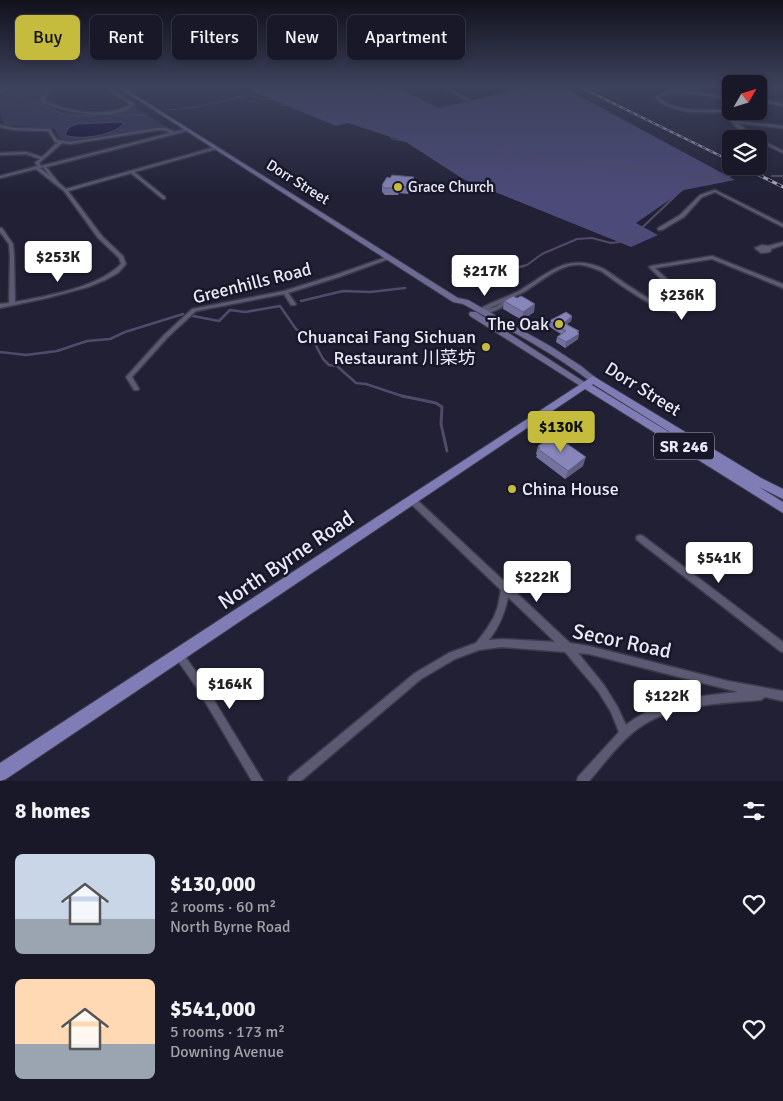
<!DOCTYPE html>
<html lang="en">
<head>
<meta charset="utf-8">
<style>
	:root { --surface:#191828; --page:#222130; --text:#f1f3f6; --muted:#9fa0a8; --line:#373745; --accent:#c5bc3d }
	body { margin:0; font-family:Signika,"Noto Sans SC",sans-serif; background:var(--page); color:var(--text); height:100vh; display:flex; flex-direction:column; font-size:19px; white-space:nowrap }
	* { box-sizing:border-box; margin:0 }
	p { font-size:16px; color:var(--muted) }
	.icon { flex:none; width:28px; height:28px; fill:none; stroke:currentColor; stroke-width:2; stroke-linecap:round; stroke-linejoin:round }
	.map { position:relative; height:781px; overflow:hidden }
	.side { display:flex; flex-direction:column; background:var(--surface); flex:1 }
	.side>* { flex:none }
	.banner { position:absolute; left:15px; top:15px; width:500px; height:45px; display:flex; gap:10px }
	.needle { width:32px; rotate:51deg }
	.controls { position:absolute; left:722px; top:75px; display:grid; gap:10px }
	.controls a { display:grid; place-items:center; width:45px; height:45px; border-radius:8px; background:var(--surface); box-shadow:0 2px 8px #0003,0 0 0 1px var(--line); font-size:25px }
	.price { position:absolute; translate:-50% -42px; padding:0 11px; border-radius:5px; background:#fff; color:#222; font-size:16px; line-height:32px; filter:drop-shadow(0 1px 2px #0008) }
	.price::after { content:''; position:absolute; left:50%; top:30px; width:15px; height:11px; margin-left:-8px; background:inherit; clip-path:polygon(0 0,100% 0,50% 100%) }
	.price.current { background:var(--accent); color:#111 }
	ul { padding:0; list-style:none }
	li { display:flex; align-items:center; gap:15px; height:125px; padding:0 15px }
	li span { display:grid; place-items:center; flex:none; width:140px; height:100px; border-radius:8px; color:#555 }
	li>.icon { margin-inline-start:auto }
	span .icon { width:60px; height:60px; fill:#fffc; stroke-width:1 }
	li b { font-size:21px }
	h2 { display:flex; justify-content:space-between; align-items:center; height:60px; padding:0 15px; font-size:21px }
	.tag { padding:0 18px; border-radius:8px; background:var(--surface); box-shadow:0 2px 8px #0003,0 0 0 1px var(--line); font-size:18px; line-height:45px }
	.tag.current { background:var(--accent); color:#111 }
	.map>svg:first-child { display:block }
	.green { fill:#363554 }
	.forest { fill:#4c4a79 }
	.water { fill:#100730; stroke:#514a6b }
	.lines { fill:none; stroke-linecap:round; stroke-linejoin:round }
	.stream-far3 { stroke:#514a6b; stroke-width:1 }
	.stream-far2 { stroke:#514a6b; stroke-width:2 }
	.stream-far1 { stroke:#514a6b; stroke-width:2.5 }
	.stream { stroke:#514a6b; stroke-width:3 }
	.street-casing { stroke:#3c3b4c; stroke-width:3 }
	.secondary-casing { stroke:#3c3b4c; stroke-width:2 }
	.primary-casing { stroke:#3c3b4c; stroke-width:2 }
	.street { fill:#5b5a72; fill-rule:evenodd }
	.secondary { fill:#6d6b94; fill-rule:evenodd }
	.primary { fill:#7f7cb6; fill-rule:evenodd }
	.rail-far1-casing { stroke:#afaebe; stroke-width:2.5 }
	.rail-casing { stroke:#afaebe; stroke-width:3 }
	.rail-far1 { stroke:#18172a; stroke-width:1; stroke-dasharray:4; stroke-linecap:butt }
	.rail { stroke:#18172a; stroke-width:2; stroke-dasharray:5; stroke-linecap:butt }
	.wall { fill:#74729f }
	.shaded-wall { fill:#5e5d82 }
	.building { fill:#8785b9; stroke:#5e5d82 }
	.poi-dot { fill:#c5bc3d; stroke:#18172a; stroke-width:2 }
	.labels { text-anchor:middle; stroke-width:5; stroke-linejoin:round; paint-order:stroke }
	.far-street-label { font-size:15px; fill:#e8e8f6; stroke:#18172a }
	.far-poi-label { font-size:15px; fill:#e8e8f6; stroke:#18172a; text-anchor:start }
	.shield { fill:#18172a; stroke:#aaa9b9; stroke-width:1 }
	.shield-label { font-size:16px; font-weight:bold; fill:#e8e8f6 }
	.street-label { font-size:18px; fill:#e8e8f6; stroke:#18172a }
	.poi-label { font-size:18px; fill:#e8e8f6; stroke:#18172a; text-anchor:end }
	.near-street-label { font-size:21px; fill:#e8e8f6; stroke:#18172a }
</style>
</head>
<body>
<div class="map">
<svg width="783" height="781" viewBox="0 0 783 781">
	<rect width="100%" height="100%" fill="#212035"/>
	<path class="green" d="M26,87H47L40,100C51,115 98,116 116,114C123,113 129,109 135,107L166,127L69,141L59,138L55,129L4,125L0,113V92Z"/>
	<polygon class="forest" points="248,87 396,87 439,108 530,87 563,87 735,180 684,190 636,223 658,235 631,247 463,179 406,142 348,123 336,126 254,92"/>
	<path class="water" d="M119,122L124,123C116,135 79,141 65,135L69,127L77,124Z"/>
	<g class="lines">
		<g class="stream-far3">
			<polyline points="370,87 461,121 497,137 498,144 535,158"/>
			<polyline points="6,91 68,116 144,115"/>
			<polyline points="169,110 196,107 250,95 259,99 285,100 280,105 307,108 338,120 356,122 356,124 388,134 392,139 410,142 429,155 440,157 492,155 602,166"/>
		</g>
		<g class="stream-far2">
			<polyline points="589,165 715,177"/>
			<polyline points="772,176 783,176"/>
			<polyline points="518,267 527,265 542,254 577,239 592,238 611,243 628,241 690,182 730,176"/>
		</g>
		<g class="stream-far1">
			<polyline points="452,276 506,270 524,266"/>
			<polyline points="301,301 343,291 370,292 405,288"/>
			<polyline points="193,316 219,321 230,310 245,312 280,306 296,329 313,340 323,359 329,365 337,366 356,383 366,384 405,397"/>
			<polyline points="0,352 26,355 57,351 87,341 110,339 125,332 183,314"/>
		</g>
		<polyline class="stream" points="402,396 436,403 442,407 441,424 447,451"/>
		<defs>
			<g id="street">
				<path d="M49,87H51L45,97V101C69,112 105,119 130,105V104L105,87H108L134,104C119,124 61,111 42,102L41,97Z"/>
				<polygon points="443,87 446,87 470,100 467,101"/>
				<polygon points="588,87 597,88 609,87 597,90 588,88"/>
				<path d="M724,87H726C732,100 723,107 734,121L783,126V128L737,123L759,139C746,139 730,122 725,112C701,112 675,115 655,98C672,83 705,94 725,97V92ZM679,92L700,94L725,99V110C702,110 678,113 659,98C665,93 671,93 679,92Z"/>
				<polygon points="759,99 783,104 783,106 759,101"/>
				<path d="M0,125L14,128L49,129H50L57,140L70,142L158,128H165L175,132L188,129L190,130L46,167L59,183L66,189L216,147L219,148L134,172L165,197V199H163L131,173L68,191L102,236L123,256L126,264L118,273L105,280L88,287L47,298L0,308V304L9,303L10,256L9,244L0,232V228H2L13,244L14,256L15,302C47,296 97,288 121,264L119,258L98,238L64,191L36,169L0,178V176L38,166L35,163L40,159L26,154L0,155V153L26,152L42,157L58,142H55L48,131L14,130L0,127ZM158,130H164L171,133L41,166L39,163L62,143L70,144ZM43,167L50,176L40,168Z"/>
				<polygon points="759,139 783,151 783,153 759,141"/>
				<polygon points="715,190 783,224 783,227 715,192 702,197 684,217 662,230 658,230 658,228 680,215 700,195"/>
				<polygon points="783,242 783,245 771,249 771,251 769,252 761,253 755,248 762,245 768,246"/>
				<path d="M712,256L783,284V288L712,259L655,268L668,280L699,298L700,300C698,303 696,307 692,309C669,324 620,284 601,271C595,269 589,266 582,265C562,263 546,278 530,288C525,292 519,294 513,297C510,299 508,303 505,305C499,310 491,312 484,314L481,312L483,311L482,308L483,307C495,301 507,297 519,291C549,273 567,252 604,269C621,280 660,310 679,310C686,310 691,306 694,300V299L664,282L649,267L651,266ZM503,302L495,307L488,309Z"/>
				<polygon points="387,257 389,257 391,258 339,277 288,293 296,304 295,305 291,305 284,294 196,311 168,337 132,377 139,389 138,390 134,390 126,377 164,335 192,309 284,291 335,275"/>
				<path d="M412,497L415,498L570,643L589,646L728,681L783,691V701L765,697L761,700C719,704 671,703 636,730C618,744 604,764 589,781H577L578,777L619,732L611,712L598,691L565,652L502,647L479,650L455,659L421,679L301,781H288L289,777L415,673L449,653L476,643L486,630L494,617L498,606L501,590L409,502L408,500L409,498ZM508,597L555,642L502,639L489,640C499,627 505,613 508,597ZM578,653L589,654L738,692C699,696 658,700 626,725L617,706L604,685Z"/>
				<polygon points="640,535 643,536 783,642 783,652 780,651 637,540 636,538 637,536"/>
				<polygon points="179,651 182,652 203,682 263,781 252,781 197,688 176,658 174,655 176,652"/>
			</g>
			<g id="secondary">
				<polygon points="15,87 22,87 0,92 0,90"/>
				<path d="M118,87H122L458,298L468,300L550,346L581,366L597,379L593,382L590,381C550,351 506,328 463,304L453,302Z"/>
				<polygon points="470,312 476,312 589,385 588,387 582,387 470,316 469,314"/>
			</g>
			<path id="primary" d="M593,376L761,478L783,489V499L759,487L783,502V513L585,389L6,779L0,781V763ZM593,384L713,459L592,385Z"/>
		</defs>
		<use href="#street" class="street-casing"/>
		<use href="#secondary" class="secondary-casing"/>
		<use href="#primary" class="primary-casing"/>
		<use href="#street" class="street"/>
		<use href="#secondary" class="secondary"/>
		<use href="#primary" class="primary"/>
		<defs>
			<polyline id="rail-far1" points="580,87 731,161"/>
			<polyline id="rail" points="741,166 783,187"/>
		</defs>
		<use href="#rail-far1" class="rail-far1-casing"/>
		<use href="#rail" class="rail-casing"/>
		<use href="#rail-far1" class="rail-far1"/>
		<use href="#rail" class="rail"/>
	</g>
	<g class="wall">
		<polygon points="414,177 414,184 408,194 399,193 398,195 385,195 382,192 382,185 390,178"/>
		<polygon points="504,301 534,312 522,320 503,309"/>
		<polygon points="572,316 571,321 567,324 579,331 578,339 565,348 556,342 557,337 561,334 548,326 549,321"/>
		<polygon points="538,446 583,466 565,479 536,457 537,455 536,454"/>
	</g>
	<g class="shaded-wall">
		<polygon points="414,177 414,184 408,194 408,187"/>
		<polygon points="535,304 534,312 522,320 523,312"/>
		<polygon points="572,316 571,321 563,328 564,323"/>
		<polygon points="579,331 578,339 565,348 566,342"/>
		<polygon points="586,457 583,466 565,479 568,471"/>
	</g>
	<g class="building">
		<polygon points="392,175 414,177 408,187 399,186 398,188 385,188 382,185 387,177 390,178"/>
		<polygon points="513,296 517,298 521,296 525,298 535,304 523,312 504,301"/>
		<polygon points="566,312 572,316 564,323 579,331 577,332 579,334 566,342 557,337 566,331 549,321"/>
		<polygon points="552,436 556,436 586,457 568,471 538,449 540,448 538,446"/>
	</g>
	<linearGradient id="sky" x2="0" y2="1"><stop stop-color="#12121d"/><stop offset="0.44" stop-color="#3d425c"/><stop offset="1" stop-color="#3d425c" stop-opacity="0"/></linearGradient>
	<rect width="783" height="196" fill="url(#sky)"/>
	<g class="poi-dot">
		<circle cx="398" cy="187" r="5"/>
		<circle cx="559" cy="324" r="5"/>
		<circle cx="486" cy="347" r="5"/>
		<circle cx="512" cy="489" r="5"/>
	</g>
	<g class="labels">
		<g class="far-street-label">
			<text transform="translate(298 182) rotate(32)" y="5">Dorr Street</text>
		</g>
		<g class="far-poi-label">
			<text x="408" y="192">Grace Church</text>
		</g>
		<rect class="shield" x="654" y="432.5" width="60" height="27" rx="4"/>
		<g class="shield-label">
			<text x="684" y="452">SR 246</text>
		</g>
		<g class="street-label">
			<text transform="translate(252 283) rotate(-14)" y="6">Greenhills Road</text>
			<text transform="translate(643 389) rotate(32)" y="6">Dorr Street</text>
		</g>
		<g class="poi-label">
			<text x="549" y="330">The Oak</text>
			<text x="476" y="343">Chuancai Fang Sichuan<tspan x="476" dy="21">Restaurant 川菜坊</tspan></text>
			<text x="522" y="495" text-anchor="start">China House</text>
		</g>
		<g class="near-street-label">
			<text transform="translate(286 560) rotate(-34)" y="7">North Byrne Road</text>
			<text transform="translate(622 641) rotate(12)" y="7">Secor Road</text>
		</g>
	</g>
</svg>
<div class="controls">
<a><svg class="needle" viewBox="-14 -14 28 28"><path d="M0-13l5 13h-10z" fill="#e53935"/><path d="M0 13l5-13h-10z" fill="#9fa0a8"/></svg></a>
<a><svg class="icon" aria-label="layers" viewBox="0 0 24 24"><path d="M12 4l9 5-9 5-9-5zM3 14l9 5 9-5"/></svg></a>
</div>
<b class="price" style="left:58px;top:283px">$253K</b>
<b class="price" style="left:485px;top:297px">$217K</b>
<b class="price" style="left:682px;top:321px">$236K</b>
<b class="price current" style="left:561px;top:453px">$130K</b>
<b class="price" style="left:719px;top:584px">$541K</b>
<b class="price" style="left:537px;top:603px">$222K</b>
<b class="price" style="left:230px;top:710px">$164K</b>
<b class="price" style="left:667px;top:722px">$122K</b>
<div class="banner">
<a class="tag current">Buy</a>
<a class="tag">Rent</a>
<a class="tag">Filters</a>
<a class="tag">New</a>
<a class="tag">Apartment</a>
</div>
</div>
<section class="side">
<h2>8 homes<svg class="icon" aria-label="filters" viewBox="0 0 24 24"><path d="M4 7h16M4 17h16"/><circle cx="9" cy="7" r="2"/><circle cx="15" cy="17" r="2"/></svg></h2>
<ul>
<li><span style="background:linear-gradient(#c9d6e8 65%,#9aa5b1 0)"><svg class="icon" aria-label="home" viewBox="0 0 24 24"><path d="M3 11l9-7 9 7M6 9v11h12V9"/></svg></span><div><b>$130,000</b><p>2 rooms · 60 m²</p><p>North Byrne Road</p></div><svg class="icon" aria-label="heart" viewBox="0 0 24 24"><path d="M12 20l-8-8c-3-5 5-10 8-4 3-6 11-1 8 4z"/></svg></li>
<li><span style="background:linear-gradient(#ffd9b3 65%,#9aa5b1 0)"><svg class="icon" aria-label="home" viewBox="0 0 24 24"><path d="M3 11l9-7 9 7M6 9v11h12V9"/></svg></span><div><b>$541,000</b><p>5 rooms · 173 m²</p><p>Downing Avenue</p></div><svg class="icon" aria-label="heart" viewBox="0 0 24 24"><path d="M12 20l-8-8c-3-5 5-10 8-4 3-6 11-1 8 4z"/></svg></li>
</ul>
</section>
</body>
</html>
